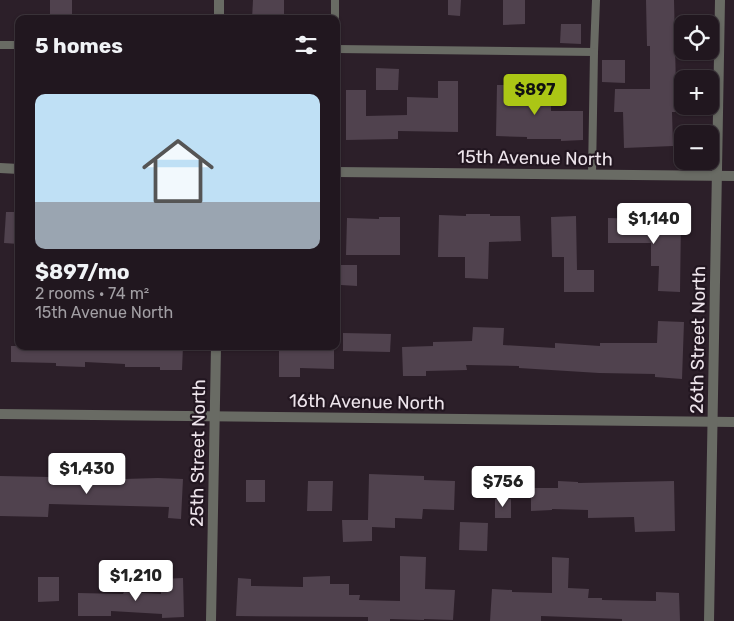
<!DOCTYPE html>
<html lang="en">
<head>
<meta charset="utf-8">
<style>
	:root { --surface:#21171f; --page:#2d242c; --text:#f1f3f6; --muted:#a29fa4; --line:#3e363d; --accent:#abc615 }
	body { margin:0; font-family:Rubik,sans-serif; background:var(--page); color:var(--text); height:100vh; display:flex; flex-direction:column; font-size:19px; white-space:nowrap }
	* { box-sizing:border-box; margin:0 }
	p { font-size:16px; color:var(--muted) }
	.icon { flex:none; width:28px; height:28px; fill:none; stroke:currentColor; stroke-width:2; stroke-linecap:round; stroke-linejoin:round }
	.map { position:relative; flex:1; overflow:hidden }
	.side { position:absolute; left:15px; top:15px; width:325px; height:335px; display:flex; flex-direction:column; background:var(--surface); border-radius:10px; box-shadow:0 1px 4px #0004,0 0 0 1px var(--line) }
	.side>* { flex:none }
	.tools { position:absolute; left:674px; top:15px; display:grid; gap:10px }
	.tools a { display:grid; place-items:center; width:45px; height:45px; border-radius:10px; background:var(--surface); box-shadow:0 1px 4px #0004,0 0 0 1px var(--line); font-size:25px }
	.price { position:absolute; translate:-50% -42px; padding:0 11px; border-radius:5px; background:#fff; color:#222; font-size:16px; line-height:32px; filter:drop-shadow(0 1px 2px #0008) }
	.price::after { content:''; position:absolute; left:50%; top:30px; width:15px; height:11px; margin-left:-8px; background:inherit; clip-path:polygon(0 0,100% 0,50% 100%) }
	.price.selected { background:var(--accent); color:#111 }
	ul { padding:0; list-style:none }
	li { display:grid; align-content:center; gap:10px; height:265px; padding:0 20px }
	li span { display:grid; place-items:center; height:155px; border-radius:10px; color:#555 }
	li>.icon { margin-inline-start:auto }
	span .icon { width:90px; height:90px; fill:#fffc; stroke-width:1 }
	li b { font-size:21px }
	h2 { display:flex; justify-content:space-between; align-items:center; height:60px; padding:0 20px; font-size:21px }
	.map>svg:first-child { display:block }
	.building { fill:#50424e }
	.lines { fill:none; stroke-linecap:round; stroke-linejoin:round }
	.lane { stroke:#696b64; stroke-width:8 }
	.street { stroke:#696b64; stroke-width:10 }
	.labels { text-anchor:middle; stroke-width:4.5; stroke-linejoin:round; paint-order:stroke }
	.street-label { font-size:18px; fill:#ede4eb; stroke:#221620 }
</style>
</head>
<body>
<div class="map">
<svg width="734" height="621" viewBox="0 0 734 621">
	<rect width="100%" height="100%" fill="#2c1f29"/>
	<g class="building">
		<rect x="50" y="0" width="22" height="19"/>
		<polygon points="253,0 284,0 284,19 252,19"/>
		<polygon points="448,0 461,0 460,16 448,15"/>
		<polygon points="503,0 525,0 525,24 503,25"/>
		<polygon points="646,0 674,0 676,89 676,112 672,112 673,146 624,148 623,112 614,112 615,89 650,89 650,46 647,46"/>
		<polygon points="561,24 581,24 581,44 560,43"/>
		<polygon points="602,60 625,60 625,83 602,82"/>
		<polygon points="376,68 399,69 398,90 376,90"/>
		<polygon points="438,81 458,81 458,132 398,131 398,139 346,140 346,90 366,90 366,116 407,115 407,97 438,98"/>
		<polygon points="497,85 520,85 520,91 551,91 551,111 583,111 583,140 561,141 561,139 527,139 527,137 496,136"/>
		<polygon points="6,212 19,212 19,244 4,243"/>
		<polygon points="466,214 490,214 490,216 520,216 521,241 489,242 488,279 465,278 465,257 438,257 439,215 466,216"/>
		<polygon points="576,216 577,270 594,270 594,292 564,292 564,257 552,257 551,217"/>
		<polygon points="379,217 400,217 400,255 346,255 347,218 379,219"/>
		<polygon points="608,218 681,220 680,292 658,291 659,266 651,266 651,243 608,243"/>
		<polygon points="341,265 357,265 357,286 341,285"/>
		<polygon points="658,321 684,322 682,379 655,377 655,374 599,373 519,368 519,366 466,365 467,370 426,371 426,376 403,376 402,347 433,346 433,342 472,341 473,327 504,328 503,345 555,348 555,343 600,346 600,343 657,343"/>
		<polygon points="343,333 391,334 390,352 343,351"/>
		<polygon points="11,346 183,346 182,370 160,370 160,367 125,367 125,364 85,362 85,367 56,366 56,363 11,362"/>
		<polygon points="279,346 334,346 334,369 300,368 300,377 279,377"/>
		<polygon points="369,474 424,476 424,480 455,481 454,510 423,509 422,519 395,518 395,528 372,527 372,541 343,542 342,520 368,520"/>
		<polygon points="0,476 49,477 49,480 124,482 124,479 158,478 183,479 181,519 168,518 169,507 90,505 49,504 48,517 0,516"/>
		<rect x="246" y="480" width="19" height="22"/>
		<polygon points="308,481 333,481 332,511 307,511"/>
		<polygon points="558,481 578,482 578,483 674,481 675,531 635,532 634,517 588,518 588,510 552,509 552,510 531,511 531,488 558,488"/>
		<rect x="495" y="499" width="16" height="19"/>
		<polygon points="460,522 488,523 487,551 459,550"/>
		<polygon points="400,556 426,557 425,589 455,590 453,620 424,619 424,620 390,619 390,621 368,621 368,617 236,616 238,578 251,579 251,586 303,587 303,577 330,576 330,584 349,584 349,595 360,595 359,600 400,601"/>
		<polygon points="552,557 569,558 568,588 589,589 588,598 602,598 602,600 656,601 656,592 679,593 680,621 622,621 622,619 541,616 541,621 490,621 492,589 512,590 512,592 552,593"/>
		<polygon points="38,577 59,577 59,601 38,602"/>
		<polygon points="183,578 184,617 162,618 162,614 111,611 111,616 78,616 78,593 123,594 124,592 161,594 161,579"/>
	</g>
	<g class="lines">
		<g class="lane">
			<polyline points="335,19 335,0"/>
			<polyline points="0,45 19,45"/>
			<polyline points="336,49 594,52 596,0"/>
			<polyline points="592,175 594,52"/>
		</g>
		<g class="street">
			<polyline points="219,19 219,0"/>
			<polyline points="0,168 19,169"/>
			<polyline points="336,172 734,176"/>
			<polyline points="0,414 734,422"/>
			<polyline points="211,621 216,346"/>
			<polyline points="709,621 720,0"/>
		</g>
	</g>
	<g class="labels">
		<g class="street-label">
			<text transform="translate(535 158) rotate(1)" y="6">15th Avenue North</text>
			<text transform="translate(698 340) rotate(-89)" y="6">26th Street North</text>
			<text transform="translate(367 402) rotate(1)" y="6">16th Avenue North</text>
			<text transform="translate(198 453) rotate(-89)" y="6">25th Street North</text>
		</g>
	</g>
</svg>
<div class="tools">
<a><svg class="icon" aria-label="locate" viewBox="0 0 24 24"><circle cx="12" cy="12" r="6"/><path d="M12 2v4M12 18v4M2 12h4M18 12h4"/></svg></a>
<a>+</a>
<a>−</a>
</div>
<b class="price selected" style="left:535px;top:116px">$897</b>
<b class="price" style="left:654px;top:245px">$1,140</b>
<b class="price" style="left:87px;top:495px">$1,430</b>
<b class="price" style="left:503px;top:508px">$756</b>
<b class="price" style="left:136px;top:602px">$1,210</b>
<section class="side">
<h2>5 homes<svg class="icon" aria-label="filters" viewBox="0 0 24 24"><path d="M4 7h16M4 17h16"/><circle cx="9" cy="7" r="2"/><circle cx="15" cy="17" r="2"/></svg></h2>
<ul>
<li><span style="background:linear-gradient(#bfe0f5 70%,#9aa5b1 0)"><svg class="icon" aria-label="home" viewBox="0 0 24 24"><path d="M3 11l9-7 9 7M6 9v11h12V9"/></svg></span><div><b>$897/mo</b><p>2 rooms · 74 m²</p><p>15th Avenue North</p></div></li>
</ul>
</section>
</div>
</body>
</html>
